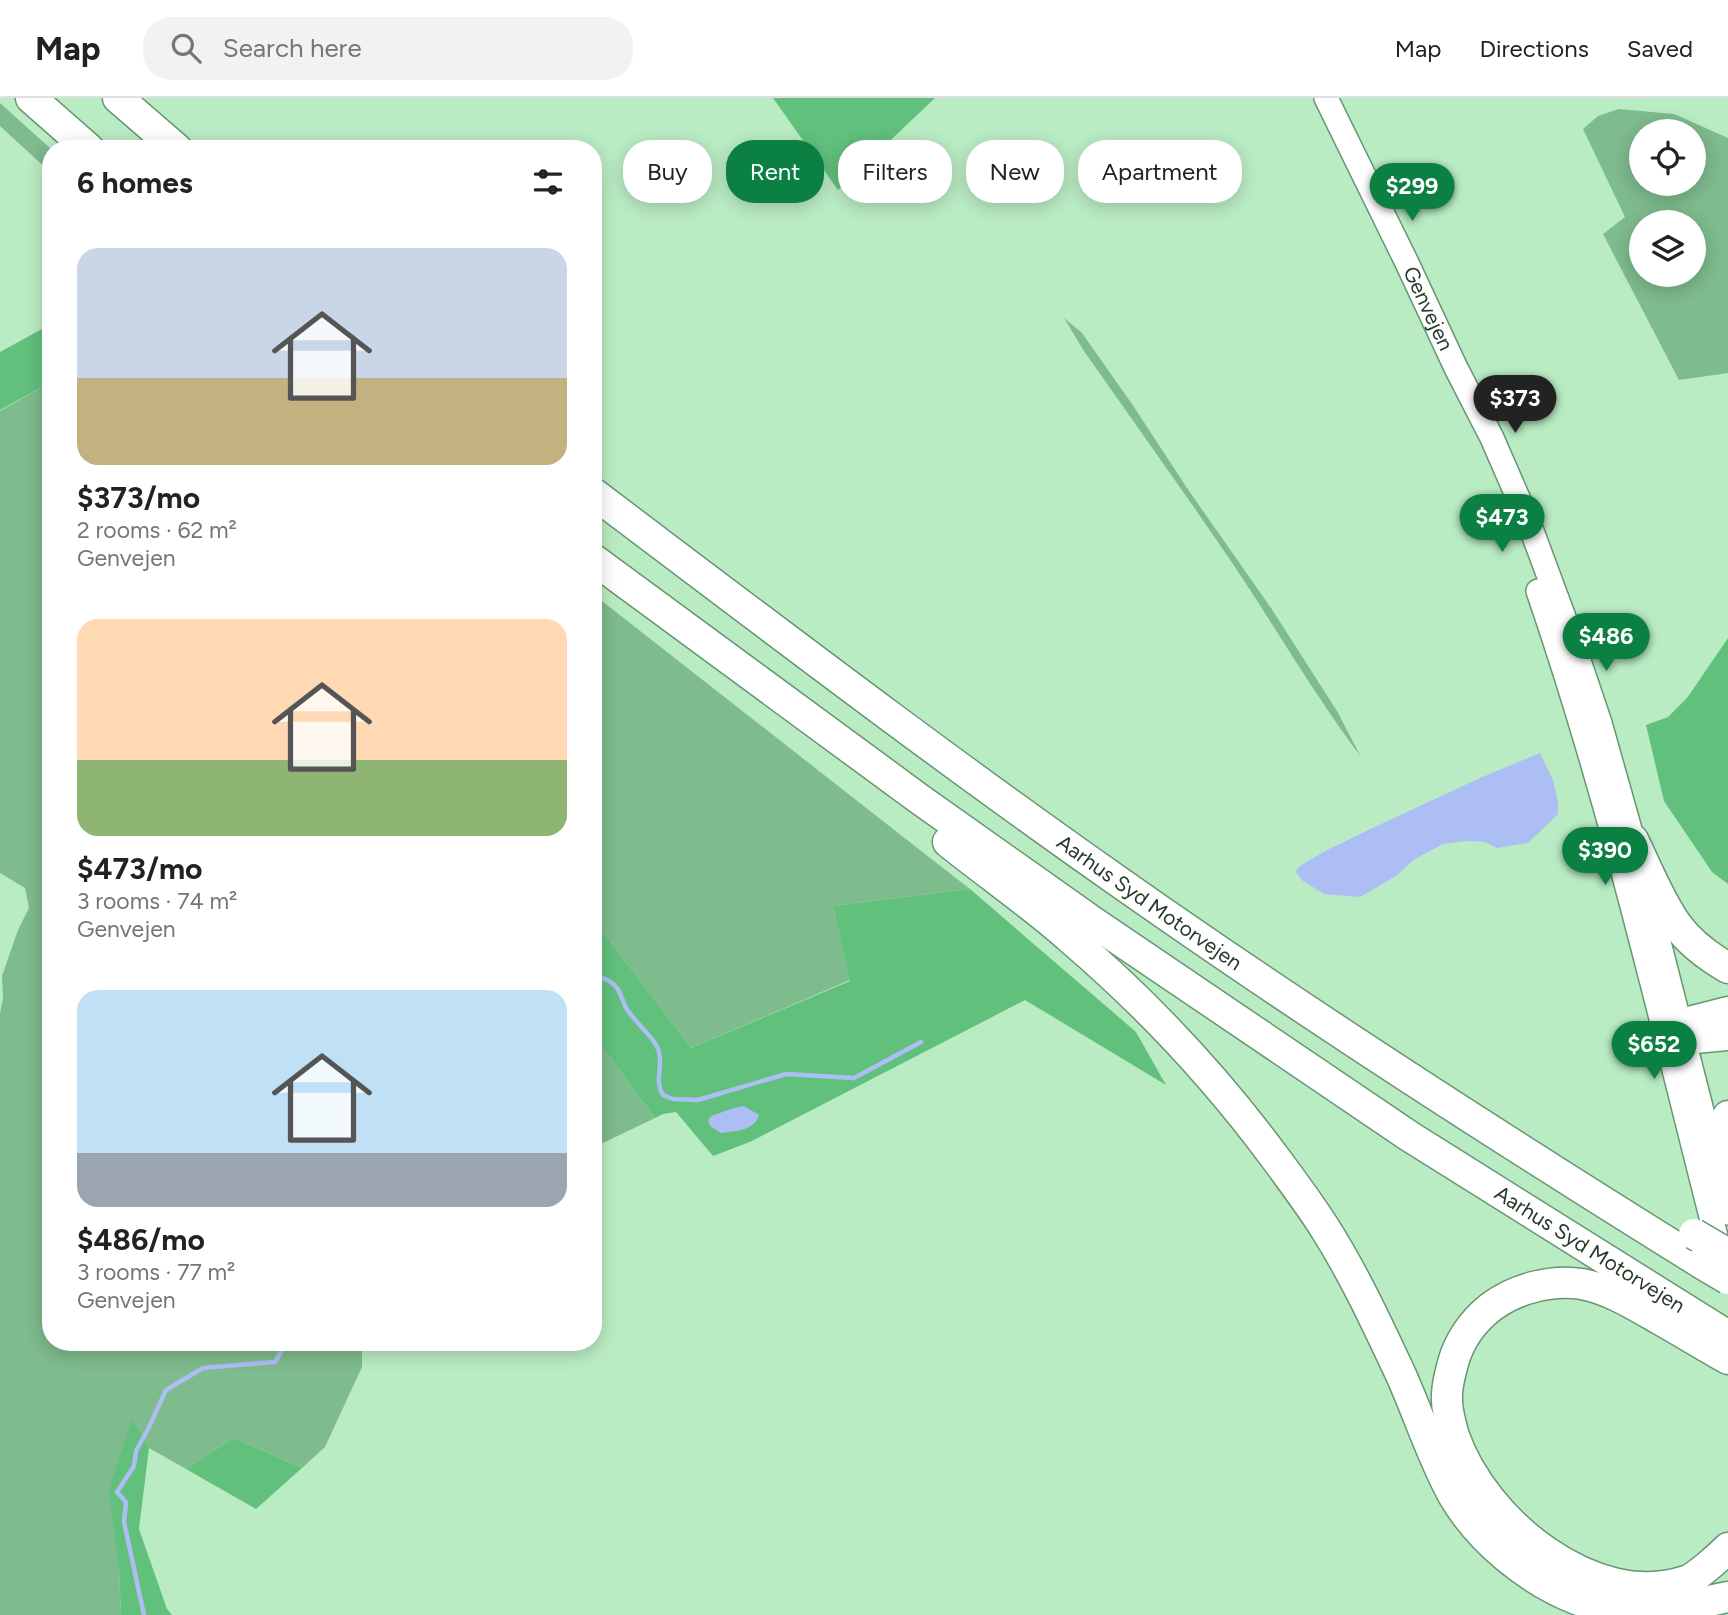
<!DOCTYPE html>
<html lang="en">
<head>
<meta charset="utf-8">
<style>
	:root { --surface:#fff; --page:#f2f2f2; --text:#222; --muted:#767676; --line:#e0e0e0; --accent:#0b8043 }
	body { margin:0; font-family:Figtree,sans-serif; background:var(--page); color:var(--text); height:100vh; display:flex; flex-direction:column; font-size:26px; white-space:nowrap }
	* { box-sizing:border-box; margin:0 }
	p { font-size:23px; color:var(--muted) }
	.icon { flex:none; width:38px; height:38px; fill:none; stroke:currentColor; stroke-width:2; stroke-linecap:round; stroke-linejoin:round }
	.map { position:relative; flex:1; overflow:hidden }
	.details { position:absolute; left:42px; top:42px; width:560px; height:1211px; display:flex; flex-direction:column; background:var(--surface); border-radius:28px; box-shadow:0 4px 18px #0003 }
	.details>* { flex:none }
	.hud { position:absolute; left:623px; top:42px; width:665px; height:63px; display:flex; gap:14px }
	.controls { position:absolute; left:1629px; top:21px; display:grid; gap:14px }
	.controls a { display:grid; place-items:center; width:77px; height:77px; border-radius:50%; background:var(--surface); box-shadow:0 4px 18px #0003; font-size:35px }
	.price { position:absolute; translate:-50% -60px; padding:0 16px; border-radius:24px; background:var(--accent); color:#fff; font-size:23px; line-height:46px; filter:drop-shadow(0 2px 4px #0008) }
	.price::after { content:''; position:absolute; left:50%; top:42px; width:21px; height:16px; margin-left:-10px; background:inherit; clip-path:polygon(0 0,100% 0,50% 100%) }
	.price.selected { background:#222; color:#fff }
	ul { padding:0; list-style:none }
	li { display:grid; align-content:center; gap:14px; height:371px; padding:0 35px }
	li span { display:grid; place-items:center; height:217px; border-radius:21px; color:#555 }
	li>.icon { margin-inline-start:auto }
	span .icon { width:126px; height:126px; fill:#fffc; stroke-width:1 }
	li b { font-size:30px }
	h2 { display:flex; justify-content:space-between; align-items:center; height:84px; padding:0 35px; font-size:30px }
	.pill { padding:0 24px; border-radius:28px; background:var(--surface); box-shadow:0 4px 18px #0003; font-size:24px; line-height:63px }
	.pill.selected { background:var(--accent); color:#fff }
	header { display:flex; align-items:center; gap:42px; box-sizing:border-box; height:98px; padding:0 35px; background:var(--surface); border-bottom:2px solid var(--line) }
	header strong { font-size:33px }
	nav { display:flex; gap:38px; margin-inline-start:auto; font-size:24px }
	.search { width:490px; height:63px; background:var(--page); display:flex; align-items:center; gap:18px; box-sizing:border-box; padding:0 24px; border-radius:28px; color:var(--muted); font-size:26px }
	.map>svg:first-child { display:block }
	.green { fill:#7ebb8d; fill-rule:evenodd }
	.forest { fill:#61c07c }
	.water { fill:#acbef4 }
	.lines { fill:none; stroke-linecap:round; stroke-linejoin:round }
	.stream { stroke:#acbef4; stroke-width:4.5 }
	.secondary-casing { stroke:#679672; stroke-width:26 }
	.highway-casing { stroke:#679672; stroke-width:33 }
	.secondary { stroke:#fff; stroke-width:23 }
	.highway { stroke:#fff; stroke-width:30 }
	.highway-bridge-casing { stroke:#679672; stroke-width:33; stroke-linecap:butt }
	.highway-bridge { stroke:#fff; stroke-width:30 }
	.labels { text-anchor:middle; stroke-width:5; stroke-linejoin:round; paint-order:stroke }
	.street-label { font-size:21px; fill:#263a2a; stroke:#c7f9d1 }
</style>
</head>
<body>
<header>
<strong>Map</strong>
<div class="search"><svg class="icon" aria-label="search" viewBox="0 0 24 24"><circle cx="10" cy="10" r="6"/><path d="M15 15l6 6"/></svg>Search here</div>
<nav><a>Map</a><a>Directions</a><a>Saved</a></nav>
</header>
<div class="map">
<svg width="1728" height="1517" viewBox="0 0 1728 1517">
	<rect width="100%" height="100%" fill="#baecc4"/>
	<g class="green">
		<polygon points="0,5 51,51 51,75 0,28"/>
		<path d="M1619,11L1674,16L1728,40V275L1679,282L1603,136L1625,119L1583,31L1598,18ZM1642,33H1694V86H1642ZM1642,124H1694V177H1642Z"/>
		<path d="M1064,220L1082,235L1132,306L1189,393L1271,510L1337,613L1361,659C1316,599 1278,534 1237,472C1187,398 1135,326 1084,253Z"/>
		<polygon points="51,284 51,1244 362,1244 362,1269 325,1349 302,1370 234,1340 186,1371 149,1350 131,1322 119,1472 121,1517 0,1517 0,915 3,900 2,878 18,832 29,810 25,790 0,775 0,313"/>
		<polygon points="593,496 925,756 970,791 833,808 850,882 691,950 593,821"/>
		<polygon points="593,936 655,1020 603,1045 593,1038"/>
	</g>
	<g class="forest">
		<polygon points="773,0 935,0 838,92"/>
		<polygon points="51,226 51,284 0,312 0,254"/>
		<polygon points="1728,540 1728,786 1712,774 1664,703 1646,627 1668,619 1687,600"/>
		<polygon points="970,791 1136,934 1166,987 1025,902 752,1043 713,1058 676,1014 663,1016 655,1020 593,936 593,821 691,950 850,883 833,808"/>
		<polygon points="132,1321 149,1350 139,1431 167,1511 172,1517 121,1517 119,1472 109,1391"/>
		<polygon points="234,1340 302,1370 256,1411 186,1371"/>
	</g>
	<g class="water">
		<polygon points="1540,655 1553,682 1558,704 1558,716 1528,745 1497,750 1485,744 1468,743 1443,746 1415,761 1396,778 1360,799 1324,796 1303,783 1295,773 1300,768 1325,753 1379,727 1480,680"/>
		<path d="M744,1008L759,1017C754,1033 736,1033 721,1035L710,1028L708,1023L711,1018L734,1010Z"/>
	</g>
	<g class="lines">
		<g class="stream">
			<path d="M593,878C602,879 611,882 617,890C621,896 623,904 626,910C635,925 655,939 659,954C663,969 654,983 663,997L673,1001L698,1002L786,976L854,980L921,944"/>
			<polyline points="144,1517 124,1424 126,1404 117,1394 134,1368 136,1353 148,1331 166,1292 203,1270 275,1264 287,1244"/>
		</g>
		<defs>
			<g id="secondary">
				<path id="s1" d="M1326,0L1407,165L1456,270L1492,340L1529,425L1568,530L1600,625L1633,742L1728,1115"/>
				<path d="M1538,493C1613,711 1664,936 1721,1158"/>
			</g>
			<g id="highway">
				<polyline points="31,0 89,51"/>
				<polyline points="118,0 177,51"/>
				<path id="s2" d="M593,395C768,527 942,660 1122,786C1311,919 1505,1043 1701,1165"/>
				<path id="s3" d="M593,461L918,700L1093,824L1409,1038L1728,1238"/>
				<path d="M1633,742C1647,770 1659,802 1677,827C1690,845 1709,859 1728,870"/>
				<path d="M948,744C989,777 1033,807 1072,842C1148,907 1217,981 1276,1061C1293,1084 1311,1108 1326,1132C1355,1178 1378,1228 1401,1277C1419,1317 1432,1359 1453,1397C1479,1442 1528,1482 1576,1501C1601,1511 1629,1514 1656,1517"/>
				<polyline points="1665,937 1681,926 1728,914"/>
				<polyline points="1673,939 1684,941 1728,937"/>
				<polyline points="1723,1098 1724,1048 1728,1018"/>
				<path d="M1728,1261C1705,1248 1682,1234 1659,1221C1635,1207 1609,1191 1582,1186C1551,1181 1515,1191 1491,1209C1473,1223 1459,1243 1453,1265C1450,1277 1446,1289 1447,1302C1447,1314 1451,1327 1454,1338C1483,1422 1593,1514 1686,1483C1696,1480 1720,1458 1728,1450"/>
				<polyline points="1648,1516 1728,1499"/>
			</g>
		</defs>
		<use href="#secondary" class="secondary-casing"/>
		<use href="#highway" class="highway-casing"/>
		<use href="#secondary" class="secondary"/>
		<use href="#highway" class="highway"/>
		<defs>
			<g id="highway-bridge">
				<polyline points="1694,1136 1728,1156"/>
				<polyline points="1701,1165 1728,1181"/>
			</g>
		</defs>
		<use href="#highway-bridge" class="highway-bridge-casing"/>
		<use href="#highway-bridge" class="highway-bridge"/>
	</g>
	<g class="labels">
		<g class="street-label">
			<text dy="7" stroke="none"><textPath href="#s1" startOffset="234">Genvejen</textPath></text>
			<text dy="7" stroke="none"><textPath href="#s2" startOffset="691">Aarhus Syd Motorvejen</textPath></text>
			<text dy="7" stroke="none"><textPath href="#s3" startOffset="1213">Aarhus Syd Motorvejen</textPath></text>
		</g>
	</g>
</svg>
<div class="controls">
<a><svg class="icon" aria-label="locate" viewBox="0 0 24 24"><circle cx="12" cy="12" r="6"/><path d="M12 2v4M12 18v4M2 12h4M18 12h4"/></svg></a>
<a><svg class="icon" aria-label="layers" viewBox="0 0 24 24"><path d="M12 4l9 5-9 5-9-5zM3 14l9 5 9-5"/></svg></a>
</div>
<b class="price" style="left:1412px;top:125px">$299</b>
<b class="price selected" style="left:1515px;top:337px">$373</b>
<b class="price" style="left:1502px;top:456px">$473</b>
<b class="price" style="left:1606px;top:575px">$486</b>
<b class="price" style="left:1605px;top:789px">$390</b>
<b class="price" style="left:1654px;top:983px">$652</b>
<div class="hud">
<a class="pill">Buy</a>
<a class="pill selected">Rent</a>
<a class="pill">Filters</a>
<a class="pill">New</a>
<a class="pill">Apartment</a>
</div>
<section class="details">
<h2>6 homes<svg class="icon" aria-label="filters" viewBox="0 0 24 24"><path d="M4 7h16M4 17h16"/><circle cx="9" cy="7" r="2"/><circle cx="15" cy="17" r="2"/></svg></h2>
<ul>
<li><span style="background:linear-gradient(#c9d6e8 60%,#c2b280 0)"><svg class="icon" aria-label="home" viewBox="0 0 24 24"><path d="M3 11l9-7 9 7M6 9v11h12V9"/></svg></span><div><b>$373/mo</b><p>2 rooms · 62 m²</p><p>Genvejen</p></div></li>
<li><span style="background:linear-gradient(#ffd9b3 65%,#8fb573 0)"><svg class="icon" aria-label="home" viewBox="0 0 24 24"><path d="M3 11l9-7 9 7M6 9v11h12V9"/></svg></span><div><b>$473/mo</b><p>3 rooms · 74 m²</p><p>Genvejen</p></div></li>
<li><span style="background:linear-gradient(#bfe0f5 75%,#9aa5b1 0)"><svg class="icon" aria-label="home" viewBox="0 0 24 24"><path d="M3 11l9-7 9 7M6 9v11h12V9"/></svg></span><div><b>$486/mo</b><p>3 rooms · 77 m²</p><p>Genvejen</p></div></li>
</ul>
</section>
</div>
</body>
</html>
